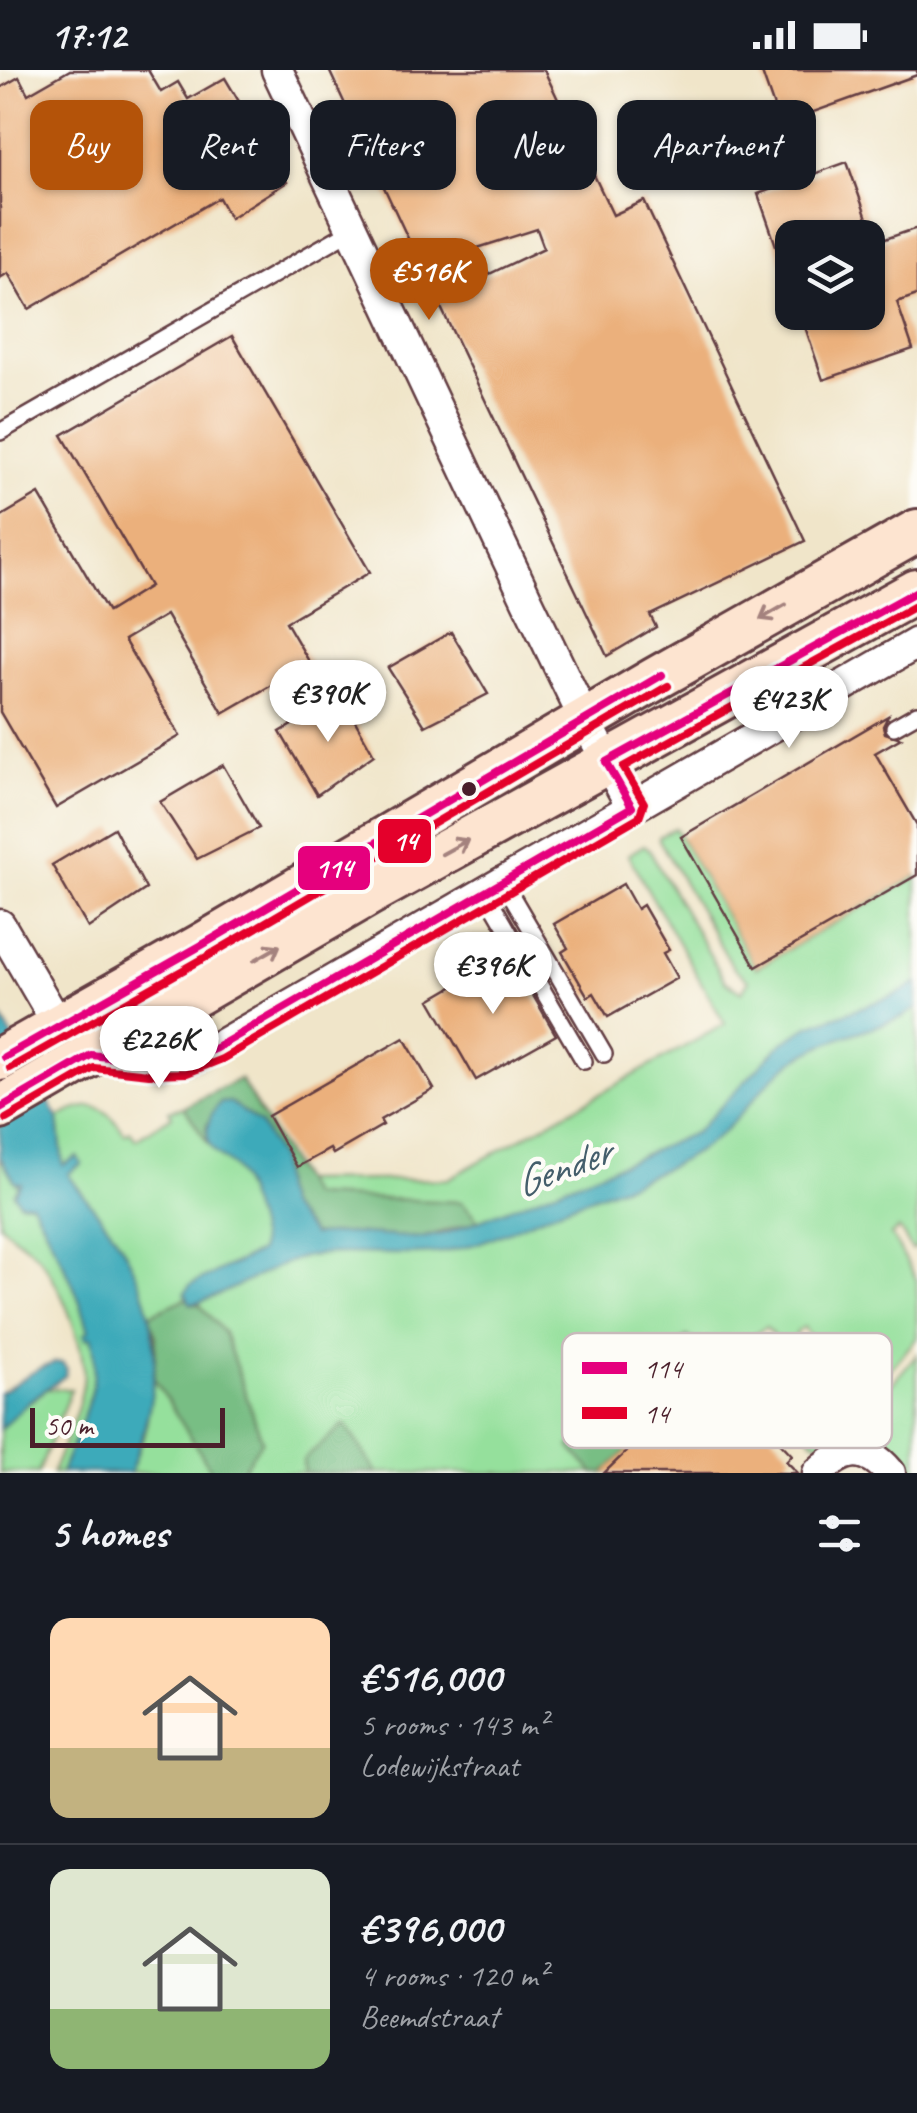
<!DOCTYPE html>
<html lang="en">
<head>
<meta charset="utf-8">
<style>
	:root { --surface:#171b24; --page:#20242c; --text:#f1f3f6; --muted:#9ea1a6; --line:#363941; --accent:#b45309 }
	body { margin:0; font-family:Caveat,sans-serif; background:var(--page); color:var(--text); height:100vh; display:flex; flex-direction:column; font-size:38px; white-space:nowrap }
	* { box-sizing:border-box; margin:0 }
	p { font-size:32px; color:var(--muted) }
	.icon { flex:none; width:55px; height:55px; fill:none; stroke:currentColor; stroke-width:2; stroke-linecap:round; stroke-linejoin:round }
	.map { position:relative; height:1403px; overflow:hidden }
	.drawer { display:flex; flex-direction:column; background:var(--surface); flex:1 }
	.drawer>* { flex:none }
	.hud { position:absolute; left:30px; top:30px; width:858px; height:90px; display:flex; gap:20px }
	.fabs { position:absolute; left:775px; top:150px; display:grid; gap:20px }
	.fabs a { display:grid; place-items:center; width:110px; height:110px; border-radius:20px; background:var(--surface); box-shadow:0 2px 8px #0004; font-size:50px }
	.scale { position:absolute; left:30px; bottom:25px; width:195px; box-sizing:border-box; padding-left:10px; border:5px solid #4a1f2b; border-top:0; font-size:28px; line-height:35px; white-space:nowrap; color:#4a1f2b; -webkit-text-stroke:8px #fdfcf7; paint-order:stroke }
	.price { position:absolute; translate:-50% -85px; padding:0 22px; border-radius:35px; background:#fff; color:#222; font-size:32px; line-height:65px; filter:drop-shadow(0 2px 5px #0008) }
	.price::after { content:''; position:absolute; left:50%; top:60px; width:30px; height:22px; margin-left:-15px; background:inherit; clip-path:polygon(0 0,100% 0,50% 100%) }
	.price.on { background:var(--accent); color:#fff }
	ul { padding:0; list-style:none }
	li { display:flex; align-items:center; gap:30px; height:250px; padding:0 50px }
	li+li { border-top:2px solid var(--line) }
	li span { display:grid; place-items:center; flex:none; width:280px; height:200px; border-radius:20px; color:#555 }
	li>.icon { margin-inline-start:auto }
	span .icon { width:120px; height:120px; fill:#fffc; stroke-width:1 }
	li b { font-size:42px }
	h2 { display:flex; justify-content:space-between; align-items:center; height:120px; padding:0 50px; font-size:42px }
	.chip { padding:0 35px; border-radius:20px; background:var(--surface); box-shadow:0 2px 8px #0004; font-size:35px; line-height:90px }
	.chip.on { background:var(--accent); color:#fff }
	.status { display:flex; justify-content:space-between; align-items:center; height:70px; padding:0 50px; background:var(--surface); direction:ltr }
	.status svg { height:28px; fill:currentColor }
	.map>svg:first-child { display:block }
	.green { fill:#95e09c; stroke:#708064; stroke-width:2.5 }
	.forest { fill:#78be84; stroke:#616e58; stroke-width:2.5 }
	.water { fill:#3caaba; stroke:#436472; stroke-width:2.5 }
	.building { fill:#ebb07b }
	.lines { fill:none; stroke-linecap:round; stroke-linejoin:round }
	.service-casing { stroke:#633d43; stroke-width:20 }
	.minor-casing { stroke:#633d43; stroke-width:35 }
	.secondary-casing { stroke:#633d43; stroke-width:48 }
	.service { stroke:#fff; stroke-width:15 }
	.minor { stroke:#fff; stroke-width:30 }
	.secondary { stroke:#fde4d0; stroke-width:42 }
	.bus-1-casing { stroke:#fdfcf7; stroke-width:15 }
	.bus-2-casing { stroke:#fdfcf7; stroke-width:15 }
	.bus-1 { stroke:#e5007d; stroke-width:8 }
	.bus-2 { stroke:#e4002b; stroke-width:8 }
	.oneway { stroke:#a4827e }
	.bus-dot { fill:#4a1f2b; stroke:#fdfcf7; stroke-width:4 }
	.labels { text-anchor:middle; stroke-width:9; stroke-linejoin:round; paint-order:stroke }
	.water-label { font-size:42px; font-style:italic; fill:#445e6b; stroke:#fdfcf7 }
	.key { fill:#fdfcf7; stroke:#c7baba; stroke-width:2.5 }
	.key-label { font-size:28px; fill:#4a1f2b }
	.line-badge { stroke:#fdfcf7; stroke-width:4 }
	.badge-label { font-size:28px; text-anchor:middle; font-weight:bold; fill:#fff }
</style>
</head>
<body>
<div class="status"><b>17:12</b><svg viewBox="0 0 49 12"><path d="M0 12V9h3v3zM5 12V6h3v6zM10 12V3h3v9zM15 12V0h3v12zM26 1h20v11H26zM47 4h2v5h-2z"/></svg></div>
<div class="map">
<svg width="917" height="1403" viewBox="0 0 917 1403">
	<rect width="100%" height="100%" fill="#fdfcf7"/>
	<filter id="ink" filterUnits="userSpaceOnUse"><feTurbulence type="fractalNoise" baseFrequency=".01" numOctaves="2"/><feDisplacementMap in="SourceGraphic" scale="20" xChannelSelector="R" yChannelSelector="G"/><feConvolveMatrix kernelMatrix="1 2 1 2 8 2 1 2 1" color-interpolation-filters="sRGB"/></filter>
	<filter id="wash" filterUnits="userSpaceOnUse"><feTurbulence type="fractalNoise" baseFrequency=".0048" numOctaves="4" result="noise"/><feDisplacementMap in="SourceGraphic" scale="40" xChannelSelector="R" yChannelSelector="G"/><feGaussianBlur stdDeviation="2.25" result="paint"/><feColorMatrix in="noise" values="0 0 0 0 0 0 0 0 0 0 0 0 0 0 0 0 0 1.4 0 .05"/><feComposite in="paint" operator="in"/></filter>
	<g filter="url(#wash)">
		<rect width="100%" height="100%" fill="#f0e5c9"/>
		<g class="green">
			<path d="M675,758L756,898L917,806V1177L912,1180L899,1159L891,1165L917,1210V1268L882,1309C849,1289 823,1292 804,1257L798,1261L788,1284L766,1257L754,1265L842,1366L826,1373L815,1371L729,1283L609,1403H130L145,1362L154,1309L168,1330L158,1241L149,1245L132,1195L68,1104L75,1089L63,1096L58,1048C91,1029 104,1033 125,1064L130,1061L136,1069L172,1046L169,1041L191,1035L240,1009L301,1111L448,1109L725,954L628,785L644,775L648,778L725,911L742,922L749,910L734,899L659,770V767Z"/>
			<path d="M0,1087L16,1113H21L14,1123L19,1132L32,1133C53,1174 78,1216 89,1262L85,1264L91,1266C105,1310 76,1362 61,1403H52C62,1375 79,1344 83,1314C88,1281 59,1208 36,1184C25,1173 11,1165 0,1154Z"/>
			<polygon points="917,1284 917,1403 913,1403 883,1373 860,1365 858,1359 871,1338"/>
			<polygon points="47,1319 71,1319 38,1403 0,1403 0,1359 12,1345"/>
		</g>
		<g class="forest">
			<polygon points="240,1009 310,1126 462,1132 479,1151 421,1168 348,1163 313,1165 288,1138 282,1120 279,1089 260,1054 230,1032 220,1033 206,1057 209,1075 184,1037"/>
			<polygon points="187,1228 190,1233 200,1235 224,1263 262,1370 241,1403 213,1403 154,1309 156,1267 149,1245"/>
			<polygon points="687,1266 721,1289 604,1403 594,1403 570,1377"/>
			<polygon points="345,1354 377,1403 304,1403 303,1390"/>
		</g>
		<g class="water">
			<path d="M917,912V938L903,947C860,963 807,973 774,1007C749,1032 729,1063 698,1081C655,1107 605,1121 558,1140C522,1154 482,1176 444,1182C399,1188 353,1179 308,1186C278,1191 208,1236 190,1233L185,1223L190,1215L259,1182C264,1168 243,1111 234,1098C230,1093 221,1088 216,1083C201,1068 207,1047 220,1033L230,1032L260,1054L279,1089L282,1120L288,1138L313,1165L348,1163L421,1168L447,1163L631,1090L696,1062L783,972L809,956L898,924Z"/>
			<path d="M0,945L58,1048L63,1095L77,1087L82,1094L68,1104C84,1128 105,1149 120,1173C168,1253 161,1319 130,1403H61C76,1362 105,1311 91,1267L86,1269L84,1264L89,1261C78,1216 53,1174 32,1133L19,1132L14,1123L21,1113H16L0,1087Z"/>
			<polygon points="56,1292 63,1293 67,1299 65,1306 29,1331 0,1359 0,1323 38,1299"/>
		</g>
		<g id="blocks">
			<g class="building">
				<polygon points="70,0 148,0 161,22 178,12 188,29 225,8 287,112 230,148 219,128 29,239 8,203 0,208 0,18 19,7 28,24"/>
				<polygon points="329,0 544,0 613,145 644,131 805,471 650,545 656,557 607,586 437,229 544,178 537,159 421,196"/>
				<polygon points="761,0 917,0 917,5 780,54"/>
				<polygon points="847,92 874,168 792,168 792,213 789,213 758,124"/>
				<polygon points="917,158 917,225 897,232 913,279 823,310 800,242 868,242 868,175"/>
				<polygon points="232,266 370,502 286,552 310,593 223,643 166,545 124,570 180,666 56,738 0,642 0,447 39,424 108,542 150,516 62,365"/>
				<polygon points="451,562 488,624 425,656 388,598"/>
				<polygon points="341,626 374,685 317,725 280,662"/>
				<polygon points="888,646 883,656 885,663 901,668 875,683 917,755 917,805 756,897 681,767"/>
				<polygon points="223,695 259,758 197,789 160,732"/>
				<polygon points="114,758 146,819 88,858 52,795"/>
				<polygon points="623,814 637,839 643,835 669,880 663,883 677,908 608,947 594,923 588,927 562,882 568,878 554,854"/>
				<polygon points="509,884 556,965 476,1010 430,930"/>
				<polygon points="404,968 434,1019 380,1050 383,1055 333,1084 330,1079 297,1097 268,1046"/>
				<polygon points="711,1300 792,1385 786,1391 798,1403 604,1403"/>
			</g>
		</g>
	</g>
	<g filter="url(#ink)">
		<use href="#blocks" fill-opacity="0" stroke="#633d43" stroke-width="2.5"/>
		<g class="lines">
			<defs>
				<g id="service">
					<polyline points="0,362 352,160"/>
					<polyline points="894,657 917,644"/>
					<polyline points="504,813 604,984"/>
					<polyline points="486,823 584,991"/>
				</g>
				<g id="minor">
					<polyline points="277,0 528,532 585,650 632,737"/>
					<polyline points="0,855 59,956"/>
					<polyline points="91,985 150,992 187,991 216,978 917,573"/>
					<path d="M818,1403C844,1378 865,1373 890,1403"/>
				</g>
				<g id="secondary">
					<polyline points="0,989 202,875 655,609 917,461"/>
					<polyline points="0,1038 369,824 917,521"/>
				</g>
			</defs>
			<use href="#service" class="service-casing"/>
			<use href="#minor" class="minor-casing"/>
			<use href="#secondary" class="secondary-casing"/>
			<use href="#service" class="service"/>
			<use href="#minor" class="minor"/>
			<use href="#secondary" class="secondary"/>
			<defs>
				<g id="bus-1">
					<polyline points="4,987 202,875 662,605"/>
					<polyline points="0,1038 91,985 150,992 187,991 216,978 632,737 606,692 917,521"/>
				</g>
				<g id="bus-2">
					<polyline points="10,998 208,886 668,616"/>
					<polyline points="6,1049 94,998 149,1004 187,1003 222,989 639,747 644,733 623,697 917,535"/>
				</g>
			</defs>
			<use href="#bus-1" class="bus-1-casing"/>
			<use href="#bus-2" class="bus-2-casing"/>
			<use href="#bus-1" class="bus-1"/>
			<use href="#bus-2" class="bus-2"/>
		</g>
		<defs><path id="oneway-shaft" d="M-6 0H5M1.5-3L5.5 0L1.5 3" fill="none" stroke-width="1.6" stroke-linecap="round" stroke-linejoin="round" transform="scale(2.5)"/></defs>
		<g class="oneway">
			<use href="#oneway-shaft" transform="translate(773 542) rotate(150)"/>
			<use href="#oneway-shaft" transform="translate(455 777) rotate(-29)"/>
			<use href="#oneway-shaft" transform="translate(267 883) rotate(-30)"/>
		</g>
	</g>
	<circle class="bus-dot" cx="469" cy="719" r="9"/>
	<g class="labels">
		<g class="water-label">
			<text transform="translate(562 1096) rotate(-21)" y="15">Gender</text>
		</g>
	</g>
	<rect x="562" y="1263" width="330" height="115" rx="15" class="key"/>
	<rect x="582" y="1292" width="45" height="12" fill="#e5007d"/>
	<rect x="582" y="1337" width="45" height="12" fill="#e4002b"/>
	<g class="key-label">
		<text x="644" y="1308">114</text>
		<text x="644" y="1353">14</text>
	</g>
	<g class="line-badge">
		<rect x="376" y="747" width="57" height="48" rx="10" fill="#e4002b"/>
		<rect x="296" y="774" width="76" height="48" rx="10" fill="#e5007d"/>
	</g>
	<g class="badge-label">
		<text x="405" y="780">14</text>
		<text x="334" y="807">114</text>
	</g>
</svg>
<div class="fabs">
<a><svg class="icon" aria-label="layers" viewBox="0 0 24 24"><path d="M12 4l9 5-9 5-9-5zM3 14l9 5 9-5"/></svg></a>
</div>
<div class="scale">50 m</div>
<b class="price on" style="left:429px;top:253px">€516K</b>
<b class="price" style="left:328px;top:675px">€390K</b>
<b class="price" style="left:789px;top:681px">€423K</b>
<b class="price" style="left:493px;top:947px">€396K</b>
<b class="price" style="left:159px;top:1021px">€226K</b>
<div class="hud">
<a class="chip on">Buy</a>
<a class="chip">Rent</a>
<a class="chip">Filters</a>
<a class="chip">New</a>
<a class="chip">Apartment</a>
</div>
</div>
<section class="drawer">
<h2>5 homes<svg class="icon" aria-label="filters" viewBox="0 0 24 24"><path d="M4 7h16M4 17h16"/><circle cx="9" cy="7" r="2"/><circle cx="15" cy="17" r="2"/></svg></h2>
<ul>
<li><span style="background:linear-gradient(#ffd9b3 65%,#c2b280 0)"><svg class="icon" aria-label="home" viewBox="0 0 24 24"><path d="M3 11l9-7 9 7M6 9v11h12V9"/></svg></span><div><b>€516,000</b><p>5 rooms · 143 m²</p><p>Lodewijkstraat</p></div></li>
<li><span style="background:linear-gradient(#dfe7d0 70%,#8fb573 0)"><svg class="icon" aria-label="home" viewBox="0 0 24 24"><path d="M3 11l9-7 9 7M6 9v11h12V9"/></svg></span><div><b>€396,000</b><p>4 rooms · 120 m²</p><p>Beemdstraat</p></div></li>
</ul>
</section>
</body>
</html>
